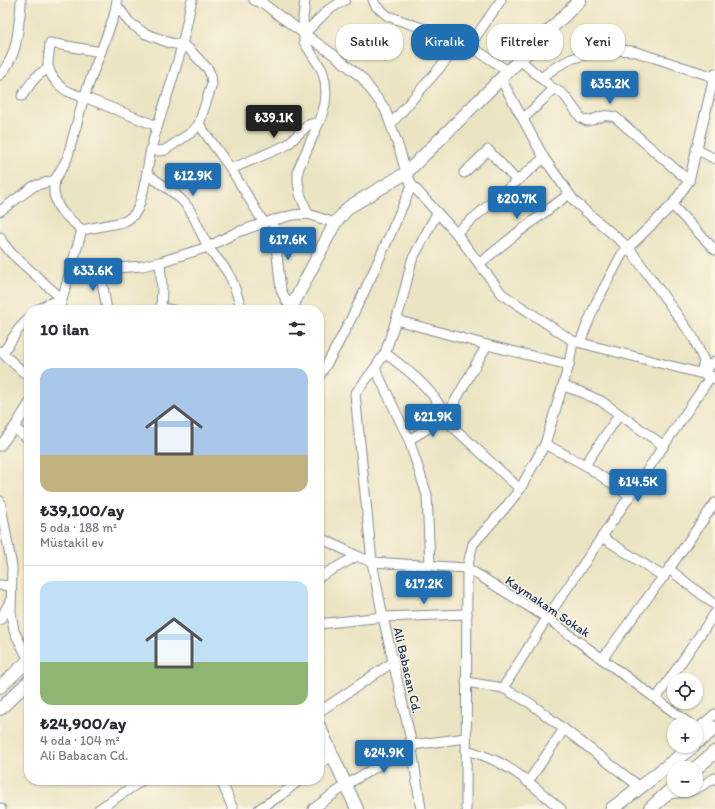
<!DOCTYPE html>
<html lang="tr">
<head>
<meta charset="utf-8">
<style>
	:root { --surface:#fff; --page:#f2f2f3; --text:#2b2b33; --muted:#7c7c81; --line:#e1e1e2; --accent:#1f6fb2 }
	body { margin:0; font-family:Itim,sans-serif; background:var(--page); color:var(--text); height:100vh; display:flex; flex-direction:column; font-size:15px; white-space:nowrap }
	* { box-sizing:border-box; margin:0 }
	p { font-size:13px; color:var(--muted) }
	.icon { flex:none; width:22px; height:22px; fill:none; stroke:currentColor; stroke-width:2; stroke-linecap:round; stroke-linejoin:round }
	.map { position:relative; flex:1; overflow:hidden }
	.panel { position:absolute; left:24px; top:305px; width:300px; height:480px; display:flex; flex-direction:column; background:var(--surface); border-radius:16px; box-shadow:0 1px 3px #0004 }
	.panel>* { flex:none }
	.guide { position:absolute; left:336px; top:24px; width:319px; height:36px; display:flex; gap:8px }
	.fabs { position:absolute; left:667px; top:673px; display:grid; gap:8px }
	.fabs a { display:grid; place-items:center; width:36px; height:36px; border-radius:50%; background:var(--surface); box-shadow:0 1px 3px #0004; font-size:20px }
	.price { position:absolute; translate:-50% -34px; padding:0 9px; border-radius:4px; background:var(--accent); color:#fff; font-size:13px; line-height:26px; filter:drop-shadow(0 1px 2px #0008) }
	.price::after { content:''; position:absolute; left:50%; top:24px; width:12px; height:9px; margin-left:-6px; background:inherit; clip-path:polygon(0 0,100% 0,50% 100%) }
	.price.current { background:#222; color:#fff }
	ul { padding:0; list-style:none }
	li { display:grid; align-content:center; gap:8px; height:212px; padding:0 16px }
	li+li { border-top:1px solid var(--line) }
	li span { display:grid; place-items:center; height:124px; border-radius:12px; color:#555 }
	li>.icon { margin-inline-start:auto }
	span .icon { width:72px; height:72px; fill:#fffc; stroke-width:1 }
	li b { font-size:17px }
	h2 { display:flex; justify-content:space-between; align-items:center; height:48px; padding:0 16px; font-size:17px }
	.chip { padding:0 14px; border-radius:16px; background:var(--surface); box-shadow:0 1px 3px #0004; font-size:14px; line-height:36px }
	.chip.current { background:var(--accent); color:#fff }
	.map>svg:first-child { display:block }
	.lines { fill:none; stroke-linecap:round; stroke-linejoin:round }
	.minor-casing { stroke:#838a90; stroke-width:11 }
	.major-casing { stroke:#838a90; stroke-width:14 }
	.highway-casing { stroke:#838a90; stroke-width:15 }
	.minor { stroke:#fff; stroke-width:9 }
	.major { stroke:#fff; stroke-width:12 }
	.highway { stroke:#fff; stroke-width:13 }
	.labels { text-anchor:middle; stroke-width:3; stroke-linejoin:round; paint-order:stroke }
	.street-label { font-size:13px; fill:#1b2f5e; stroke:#fcf5e5 }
</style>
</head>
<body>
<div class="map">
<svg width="715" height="809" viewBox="0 0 715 809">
	<rect width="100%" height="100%" fill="#fcf5e5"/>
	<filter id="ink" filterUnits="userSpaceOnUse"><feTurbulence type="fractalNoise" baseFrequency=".025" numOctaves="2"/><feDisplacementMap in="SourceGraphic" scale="8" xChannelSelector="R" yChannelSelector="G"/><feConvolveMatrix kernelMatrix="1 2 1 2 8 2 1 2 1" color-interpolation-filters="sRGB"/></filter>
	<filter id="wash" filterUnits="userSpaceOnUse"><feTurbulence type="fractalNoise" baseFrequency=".012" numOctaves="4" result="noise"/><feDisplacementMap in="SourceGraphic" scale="16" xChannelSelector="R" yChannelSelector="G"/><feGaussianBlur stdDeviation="0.9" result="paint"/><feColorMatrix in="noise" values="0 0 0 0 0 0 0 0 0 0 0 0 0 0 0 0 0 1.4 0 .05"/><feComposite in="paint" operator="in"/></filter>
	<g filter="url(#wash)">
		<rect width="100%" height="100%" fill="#ebe4c2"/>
	</g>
	<g filter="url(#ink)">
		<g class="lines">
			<defs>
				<g id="minor">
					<polyline points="254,0 264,4 281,17 338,58 362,78 385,109 400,151 406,173 412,185 456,233 502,294 573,341 711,376 715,379"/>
					<polyline points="305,0 303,18 304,42 322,70 325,81 326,93 325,104 321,118 298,170 298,182 300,194 308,214"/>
					<polyline points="373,0 376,6 388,16 467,44 508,71"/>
					<polyline points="117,5 129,22 144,33 170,43 182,45 189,49 208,69 211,76 212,84 199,124 192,132 165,150 160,151 151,150"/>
					<polyline points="304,34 328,10 345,0"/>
					<polyline points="470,45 501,0"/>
					<path d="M101,52L50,43C50,50 48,58 48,65C50,77 60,89 72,93C76,95 80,96 84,97L157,126"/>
					<path d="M520,60L534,72L551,87L560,92L565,96L581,118L587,121C598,119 602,113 615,117L689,181"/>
					<path d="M0,75C14,59 17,43 19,22C20,15 21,7 21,0"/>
					<polyline points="541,78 556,67 571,59 588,54 602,51 616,50 633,51 714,77"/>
					<polyline points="501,79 544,158 575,202 629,248 693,337 704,361 701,373"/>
					<path d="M22,96C29,86 36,73 49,69"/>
					<polyline points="523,119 554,89"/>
					<polyline points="199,124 208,137 231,169 264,223"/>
					<polyline points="391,124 462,42"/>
					<polyline points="696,149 715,159"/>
					<polyline points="231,169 287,145 307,126 311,124 319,122"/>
					<polyline points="464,173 488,150 517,181"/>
					<path d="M147,174C162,185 182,196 191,212C198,224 202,237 209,248C215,258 224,265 229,275C235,285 238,299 242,310"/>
					<polyline points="672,205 715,250"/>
					<polyline points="0,211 34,186 55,180"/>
					<polyline points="273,220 281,290 286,300 291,308"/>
					<path d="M82,230L123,222C130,219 135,215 138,208C146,188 147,166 152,145C161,111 174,79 182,45C186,30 188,15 192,0"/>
					<polyline points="82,230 63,213 58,206 54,194 54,186 55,180 67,159 84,97 114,16 117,0"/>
					<polyline points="456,233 544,158"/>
					<polyline points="0,237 3,243 12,254 62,299 48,304 37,310"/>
					<polyline points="160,262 162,288 161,308 173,310"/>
					<polyline points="479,264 516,234 569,194"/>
					<polyline points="100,270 107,310"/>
					<polyline points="70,272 142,266 160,262 208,247 235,233 264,223 293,215 308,214 335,223"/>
					<polyline points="59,310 82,230"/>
					<polyline points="396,320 487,345 569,365"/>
					<polyline points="580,342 596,303 622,254 672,205 689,181 715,73"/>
					<polyline points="0,351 23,372 29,376"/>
					<polyline points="3,353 18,330 29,318"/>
					<path d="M385,353C403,367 423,381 436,400C442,409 447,418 453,427L520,489"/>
					<polyline points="375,368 409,440 427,495 430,565"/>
					<polyline points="701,373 715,361"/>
					<path d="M319,377C356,316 383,250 412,185"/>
					<polyline points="563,386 581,392 601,401 664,446"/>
					<polyline points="14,428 29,439"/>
					<polyline points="409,440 446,417 487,345"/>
					<polyline points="545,444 585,465 630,496"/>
					<polyline points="0,446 14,428 29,404"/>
					<polyline points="585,465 619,415"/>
					<polyline points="0,501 12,567 11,612 14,631 29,660"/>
					<polyline points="319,537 357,556"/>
					<polyline points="602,537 664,577"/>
					<polyline points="669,569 715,605"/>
					<polyline points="319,577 357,556 372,562 467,568 547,618 690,724"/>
					<polyline points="0,585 11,586"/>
					<polyline points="0,620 10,601"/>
					<polyline points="319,624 328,623 383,617 467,614"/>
					<polyline points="602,659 669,569 715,503"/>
					<polyline points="466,682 503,688 530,703 640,787"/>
					<polyline points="503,688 547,618 711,376"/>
					<polyline points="656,699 715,613"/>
					<polyline points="319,712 393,662"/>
					<polyline points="696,731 702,725 715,714"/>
					<path d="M466,750C477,753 488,757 498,762C522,774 541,793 561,809"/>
					<polyline points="319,765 332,754"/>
					<polyline points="221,780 233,809"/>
					<polyline points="528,782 564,729"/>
					<polyline points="696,789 715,778"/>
					<polyline points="666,794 688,792 693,790"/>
					<polyline points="0,808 1,809"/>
					<polyline points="99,809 143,780"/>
					<polyline points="259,809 281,795 300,780"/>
					<polyline points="313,809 346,785 412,745 466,738"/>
					<polyline points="421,809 410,736 383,617 372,562 355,394 375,368 385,353 401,305 412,260 437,213"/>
					<polyline points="466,809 467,568 473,544 505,508 520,489 545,444 569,365 573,341"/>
				</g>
				<g id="major">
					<polyline points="290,310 335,223 349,207 406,173 580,0"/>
					<polyline points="0,687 29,660"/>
					<polyline points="0,709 29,681"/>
					<polyline points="319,726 357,809"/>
				</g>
				<g id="highway">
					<polyline points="696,743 715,728"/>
					<polyline points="696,768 715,752"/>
					<polyline points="612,809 693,746"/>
					<polyline points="650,809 674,787"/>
				</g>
			</defs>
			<use href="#minor" class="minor-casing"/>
			<use href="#major" class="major-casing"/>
			<use href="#highway" class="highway-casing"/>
			<use href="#minor" class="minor"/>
			<use href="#major" class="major"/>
			<use href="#highway" class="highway"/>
		</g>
	</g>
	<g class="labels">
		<g class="street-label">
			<text transform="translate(548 606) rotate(34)" y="5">Kaymakam Sokak</text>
			<text transform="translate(408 670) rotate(77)" y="5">Ali Babacan Cd.</text>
		</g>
	</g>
</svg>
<div class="fabs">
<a><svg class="icon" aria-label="locate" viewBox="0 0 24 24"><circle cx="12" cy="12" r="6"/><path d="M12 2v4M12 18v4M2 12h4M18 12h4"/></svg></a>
<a>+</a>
<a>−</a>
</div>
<b class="price" style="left:610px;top:105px">₺35.2K</b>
<b class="price current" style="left:274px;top:139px">₺39.1K</b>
<b class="price" style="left:193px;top:197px">₺12.9K</b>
<b class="price" style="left:517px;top:220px">₺20.7K</b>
<b class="price" style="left:288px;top:261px">₺17.6K</b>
<b class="price" style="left:93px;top:292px">₺33.6K</b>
<b class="price" style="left:433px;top:438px">₺21.9K</b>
<b class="price" style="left:638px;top:503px">₺14.5K</b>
<b class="price" style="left:424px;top:605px">₺17.2K</b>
<b class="price" style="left:384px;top:774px">₺24.9K</b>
<div class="guide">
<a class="chip">Satılık</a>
<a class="chip current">Kiralık</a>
<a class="chip">Filtreler</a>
<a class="chip">Yeni</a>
</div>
<section class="panel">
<h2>10 ilan<svg class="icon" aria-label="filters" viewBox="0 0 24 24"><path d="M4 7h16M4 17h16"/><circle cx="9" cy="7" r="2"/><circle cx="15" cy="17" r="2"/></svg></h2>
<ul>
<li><span style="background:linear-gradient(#a9c7e8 70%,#c2b280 0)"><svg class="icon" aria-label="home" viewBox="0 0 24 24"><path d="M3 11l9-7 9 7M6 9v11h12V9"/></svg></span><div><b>₺39,100/ay</b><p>5 oda · 188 m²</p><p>Müstakil ev</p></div></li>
<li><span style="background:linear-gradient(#bfe0f5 65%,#8fb573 0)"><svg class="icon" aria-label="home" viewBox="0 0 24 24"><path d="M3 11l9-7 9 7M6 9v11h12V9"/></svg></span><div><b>₺24,900/ay</b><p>4 oda · 104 m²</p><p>Ali Babacan Cd.</p></div></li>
</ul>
</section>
</div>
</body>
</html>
